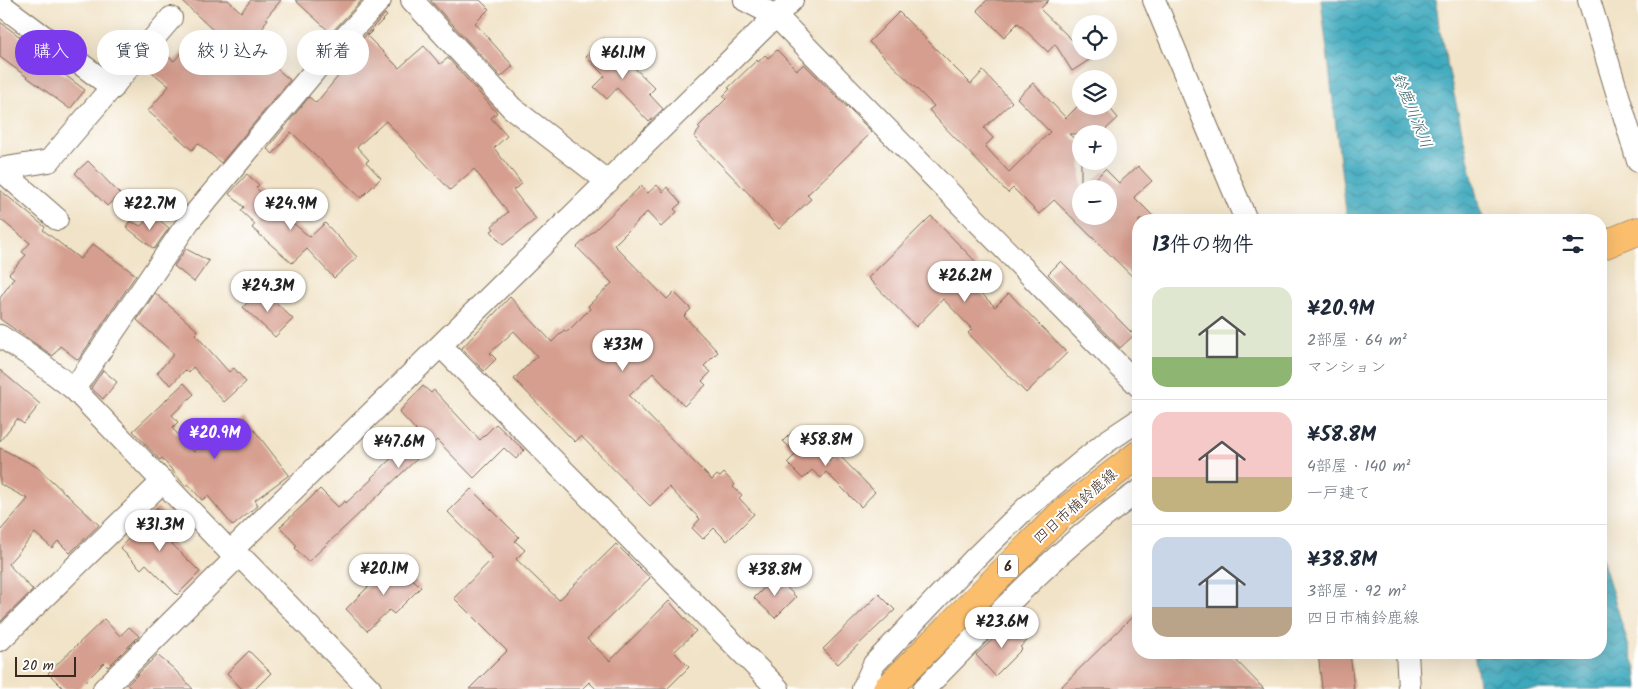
<!DOCTYPE html>
<html lang="ja">
<head>
<meta charset="utf-8">
<style>
	:root { --surface:#fff; --page:#f6f6f7; --text:#1f2937; --muted:#747a83; --line:#e0e1e3; --accent:#7c3aed }
	body { margin:0; font-family:Kalam,"Klee One",sans-serif; background:var(--page); color:var(--text); height:100vh; display:flex; flex-direction:column; font-size:19px; white-space:nowrap }
	* { box-sizing:border-box; margin:0 }
	p { font-size:16px; color:var(--muted) }
	.icon { flex:none; width:28px; height:28px; fill:none; stroke:currentColor; stroke-width:2; stroke-linecap:round; stroke-linejoin:round }
	.map { position:relative; flex:1; overflow:hidden }
	.drawer { position:absolute; left:1132px; top:214px; width:475px; height:445px; display:flex; flex-direction:column; background:var(--surface); border-radius:20px; box-shadow:0 5px 20px #0002 }
	.drawer>* { flex:none }
	.guide { position:absolute; left:15px; top:30px; width:475px; height:45px; display:flex; gap:10px }
	.controls { position:absolute; left:1072px; top:15px; display:grid; gap:10px }
	.controls a { display:grid; place-items:center; width:45px; height:45px; border-radius:50%; background:var(--surface); box-shadow:0 5px 20px #0002; font-size:25px }
	.scale { position:absolute; left:15px; bottom:12px; width:61px; box-sizing:border-box; padding-left:5px; border:2px solid #3b2a1e; border-top:0; font-size:14px; line-height:18px; white-space:nowrap; color:#3b2a1e; -webkit-text-stroke:4px #fff; paint-order:stroke }
	.price { position:absolute; translate:-50% -42px; padding:0 11px; border-radius:18px; background:#fff; color:#222; font-size:16px; line-height:32px; filter:drop-shadow(0 1px 2px #0008) }
	.price::after { content:''; position:absolute; left:50%; top:30px; width:15px; height:11px; margin-left:-8px; background:inherit; clip-path:polygon(0 0,100% 0,50% 100%) }
	.price.selected { background:var(--accent); color:#fff }
	ul { padding:0; list-style:none }
	li { display:flex; align-items:center; gap:15px; height:125px; padding:0 20px }
	li+li { border-top:1px solid var(--line) }
	li span { display:grid; place-items:center; flex:none; width:140px; height:100px; border-radius:15px; color:#555 }
	li>.icon { margin-inline-start:auto }
	span .icon { width:60px; height:60px; fill:#fffc; stroke-width:1 }
	li b { font-size:21px }
	h2 { display:flex; justify-content:space-between; align-items:center; height:60px; padding:0 20px; font-size:21px }
	.chip { padding:0 18px; border-radius:22px; background:var(--surface); box-shadow:0 5px 20px #0002; font-size:18px; line-height:45px }
	.chip.selected { background:var(--accent); color:#fff }
	.map>svg:first-child { display:block }
	.water { fill:url(#water-waves); stroke:#3c6a6e }
	.building { fill:#d69e8e }
	.lines { fill:none; stroke-linecap:round; stroke-linejoin:round }
	.minor-casing { stroke:#7b6b59; stroke-width:24 }
	.primary-casing { stroke:#7b6b59; stroke-width:29 }
	.minor { stroke:#fff; stroke-width:22 }
	.primary { stroke:#fabe6d; stroke-width:28 }
	.labels { text-anchor:middle; stroke-width:4; stroke-linejoin:round; paint-order:stroke }
	.shield { fill:#fff; stroke:#766a62; stroke-width:1 }
	.shield-label { font-size:14px; font-weight:bold; fill:#3b2a1e }
	.street-label { font-size:15px; fill:#3b2a1e; stroke:#fff }
	.water-label { font-size:16px; font-style:italic; fill:#3c6366; stroke:#fff }
</style>
</head>
<body>
<div class="map">
<svg width="1638" height="689" viewBox="0 0 1638 689">
	<defs>
		<pattern id="water-waves" width="16" height="10" patternUnits="userSpaceOnUse" patternTransform="scale(1.25)"><rect width="16" height="10" fill="#3da9bd"/><path d="M0 5q4-4 8 0t8 0" fill="none" stroke="#348a99"/></pattern>
	</defs>
	<rect width="100%" height="100%" fill="#fff"/>
	<filter id="ink" filterUnits="userSpaceOnUse"><feTurbulence type="fractalNoise" baseFrequency=".02" numOctaves="2"/><feDisplacementMap in="SourceGraphic" scale="10" xChannelSelector="R" yChannelSelector="G"/><feConvolveMatrix kernelMatrix="1 2 1 2 8 2 1 2 1" color-interpolation-filters="sRGB"/></filter>
	<filter id="wash" filterUnits="userSpaceOnUse"><feTurbulence type="fractalNoise" baseFrequency=".0096" numOctaves="4" result="noise"/><feDisplacementMap in="SourceGraphic" scale="20" xChannelSelector="R" yChannelSelector="G"/><feGaussianBlur stdDeviation="1.12" result="paint"/><feColorMatrix in="noise" values="0 0 0 0 0 0 0 0 0 0 0 0 0 0 0 0 0 1.4 0 .05"/><feComposite in="paint" operator="in"/></filter>
	<g filter="url(#wash)">
		<rect width="100%" height="100%" fill="#f1e3c7"/>
		<g class="water">
			<polygon points="1321,0 1436,0 1439,27 1479,207 1484,220 1347,220"/>
			<polygon points="1601,555 1636,670 1638,689 1480,689 1474,653 1601,652"/>
		</g>
		<g id="blocks">
			<g class="building">
				<polygon points="181,0 228,0 241,12 251,0 281,0 266,18 268,19 264,24 265,25 249,45 290,80 221,163 198,143 192,150 148,111 169,86 147,68 161,51 174,61 184,50 196,60 217,34"/>
				<polygon points="295,0 362,0 331,33"/>
				<polygon points="430,0 480,0 489,9 475,23 513,66 501,77"/>
				<polygon points="987,0 1049,0 1040,9 1073,41 1081,36 1081,51 1103,51 1072,71 1055,44 1048,52 1018,23 1004,37 977,10"/>
				<polygon points="899,12 971,84 983,71 1012,102 984,128 993,138 985,146 1009,172 1050,132 1017,98 1033,83 1066,118 1081,103 1081,106 1108,106 1118,118 1101,134 1069,134 1081,145 1081,216 1109,216 1109,189 1086,189 1105,169 1119,183 1138,166 1152,181 1134,197 1157,220 1139,220 1139,283 1054,200 1039,214 1013,188 1008,193 937,119 929,110 934,106 869,42"/>
				<polygon points="385,14 387,16 367,36 399,68 424,46 440,64 448,58 497,113 491,118 507,136 494,148 522,184 513,190 536,219 503,245 491,231 494,229 492,226 508,212 474,169 450,190 386,121 357,147 369,160 366,162 381,178 361,198 291,132 273,154 267,149 309,97 316,103 340,74 334,69"/>
				<polygon points="0,22 43,54 41,57 85,90 70,109 0,57"/>
				<polygon points="604,38 655,88 649,94 663,109 649,122 617,88 607,99 594,87 605,76 586,57"/>
				<polygon points="777,50 797,70 804,64 872,132 807,195 811,199 779,229 752,197 694,137 700,129 698,127 726,99 723,96 730,89 728,88 757,60 758,62 765,55 768,58"/>
				<polygon points="88,161 120,194 107,206 75,173"/>
				<polygon points="247,174 259,185 256,188 269,200 267,202 310,237 325,223 357,257 334,278 307,249 292,263 252,228 255,224 241,211 244,207 229,194"/>
				<polygon points="657,185 663,192 667,187 681,203 674,209 677,212 661,227 647,212 614,245 667,299 674,292 691,309 684,316 718,352 704,366 711,372 702,381 706,385 684,406 653,373 629,396 712,480 717,475 720,477 724,473 735,485 733,487 742,495 739,498 754,514 727,541 714,528 703,539 692,528 700,519 669,487 650,506 581,436 575,442 514,379 537,356 514,331 490,353 496,359 484,371 462,348 510,297 552,342 564,330 567,332 590,309 588,306 612,283 577,247 641,186 648,193"/>
				<polygon points="0,190 45,227 43,230 80,259 93,244 136,275 78,360 60,346 53,356 0,319 0,298 14,278 9,274 26,255 22,252 30,243 0,219"/>
				<polygon points="152,214 169,228 154,249 126,227 130,221 141,226"/>
				<polygon points="931,216 978,264 965,277 995,307 1009,293 1067,353 1026,393 968,333 972,329 943,299 916,327 868,278"/>
				<polygon points="186,249 209,261 194,282 174,266"/>
				<polygon points="1061,261 1134,335 1120,348 1048,274"/>
				<polygon points="262,289 293,319 275,337 243,307"/>
				<polygon points="155,293 198,331 195,334 229,372 234,368 246,382 224,402 193,367 188,373 185,370 171,385 157,373 174,354 137,320"/>
				<polygon points="0,370 40,404 24,424 17,419 0,441"/>
				<polygon points="103,370 117,382 103,399 91,388"/>
				<polygon points="184,383 194,394 172,415 178,422 172,428 194,452 244,417 289,475 255,500 258,505 233,526 208,496 202,500 188,484 185,486 162,458 160,460 133,431"/>
				<polygon points="423,386 431,393 434,390 480,440 496,424 524,450 516,459 504,448 474,478 437,440 308,562 295,548 297,546 280,527 320,489 338,507 345,501 346,503 372,479 371,478 399,451 397,449 416,430 399,412"/>
				<polygon points="796,428 829,461 837,453 875,492 861,507 826,472 821,478 812,470 803,479 787,463 796,454 783,441"/>
				<polygon points="0,448 37,467 99,525 70,553 58,541 52,548 35,533 8,564 33,590 0,622 0,531 28,499 0,484"/>
				<polygon points="471,489 519,537 515,541 525,550 516,559 559,600 616,544 650,578 587,639 610,661 669,601 696,631 674,652 689,667 667,689 596,689 589,682 582,689 469,689 507,651 454,598 493,558 448,512"/>
				<polygon points="157,507 180,531 169,541 200,572 177,595 146,564 141,569 120,548"/>
				<polygon points="394,561 421,587 394,614 389,610 367,631 346,609"/>
				<polygon points="776,576 796,597 775,618 754,598"/>
				<polygon points="879,594 895,610 838,664 823,649"/>
				<polygon points="1139,610 1139,652 1228,652 1264,689 1059,689"/>
				<polygon points="104,619 120,636 129,627 139,636 108,667 104,663 78,689 64,689 48,673"/>
				<polygon points="1010,623 1027,641 1020,647 1022,649 995,676 976,655"/>
				<polygon points="249,651 271,673 255,689 242,689 227,673"/>
				<polygon points="1318,652 1350,652 1354,689 1322,689"/>
				<polygon points="157,655 173,668 193,689 132,689 127,685"/>
			</g>
		</g>
	</g>
	<g filter="url(#ink)">
		<use href="#blocks" fill-opacity="0" stroke="#7b6b59" stroke-width="1"/>
		<g class="lines">
			<defs>
				<g id="minor">
					<polyline points="412,0 512,108 608,182"/>
					<polyline points="745,0 776,16 1139,386"/>
					<polyline points="1154,0 1246,220"/>
					<polyline points="1589,0 1638,161"/>
					<polyline points="0,4 113,88"/>
					<polyline points="0,169 49,161 171,18"/>
					<polyline points="0,169 57,219"/>
					<polyline points="0,336 31,356 74,389 230,552 245,561 370,689"/>
					<polyline points="441,346 778,689"/>
					<polyline points="74,389 189,221 327,56 380,0"/>
					<polyline points="230,552 792,0"/>
					<polyline points="0,640 163,481"/>
					<polyline points="1407,652 1409,689"/>
					<polyline points="104,689 237,557"/>
					<polyline points="863,689 874,664 975,558 1027,507 1106,442 1139,420"/>
					<path d="M924,689C993,620 1059,546 1139,491"/>
				</g>
				<g id="primary">
					<polyline points="1601,246 1638,231"/>
					<polyline points="887,689 1060,515 1139,454"/>
				</g>
			</defs>
			<use href="#minor" class="minor-casing"/>
			<use href="#primary" class="primary-casing"/>
			<use href="#minor" class="minor"/>
			<use href="#primary" class="primary"/>
		</g>
	</g>
	<g class="labels">
		<rect class="shield" x="998" y="554.5" width="20" height="23" rx="4"/>
		<g class="shield-label">
			<text x="1008" y="571">6</text>
		</g>
		<g class="street-label">
			<text transform="translate(1075 506) rotate(-41)" y="5">四日市楠鈴鹿線</text>
		</g>
		<g class="water-label">
			<text transform="translate(1413 110) rotate(68)" y="6">鈴鹿川派川</text>
		</g>
	</g>
</svg>
<div class="controls">
<a><svg class="icon" aria-label="locate" viewBox="0 0 24 24"><circle cx="12" cy="12" r="6"/><path d="M12 2v4M12 18v4M2 12h4M18 12h4"/></svg></a>
<a><svg class="icon" aria-label="layers" viewBox="0 0 24 24"><path d="M12 4l9 5-9 5-9-5zM3 14l9 5 9-5"/></svg></a>
<a>+</a>
<a>−</a>
</div>
<div class="scale">20 m</div>
<b class="price" style="left:623px;top:80px">¥61.1M</b>
<b class="price" style="left:150px;top:231px">¥22.7M</b>
<b class="price" style="left:291px;top:231px">¥24.9M</b>
<b class="price" style="left:965px;top:303px">¥26.2M</b>
<b class="price" style="left:268px;top:313px">¥24.3M</b>
<b class="price" style="left:623px;top:372px">¥33M</b>
<b class="price selected" style="left:215px;top:460px">¥20.9M</b>
<b class="price" style="left:826px;top:467px">¥58.8M</b>
<b class="price" style="left:399px;top:469px">¥47.6M</b>
<b class="price" style="left:160px;top:552px">¥31.3M</b>
<b class="price" style="left:384px;top:596px">¥20.1M</b>
<b class="price" style="left:775px;top:597px">¥38.8M</b>
<b class="price" style="left:1002px;top:649px">¥23.6M</b>
<div class="guide">
<a class="chip selected">購入</a>
<a class="chip">賃貸</a>
<a class="chip">絞り込み</a>
<a class="chip">新着</a>
</div>
<section class="drawer">
<h2>13件の物件<svg class="icon" aria-label="filters" viewBox="0 0 24 24"><path d="M4 7h16M4 17h16"/><circle cx="9" cy="7" r="2"/><circle cx="15" cy="17" r="2"/></svg></h2>
<ul>
<li><span style="background:linear-gradient(#dfe7d0 70%,#8fb573 0)"><svg class="icon" aria-label="home" viewBox="0 0 24 24"><path d="M3 11l9-7 9 7M6 9v11h12V9"/></svg></span><div><b>¥20.9M</b><p>2部屋 · 64 m²</p><p>マンション</p></div></li>
<li><span style="background:linear-gradient(#f6c9c9 65%,#c2b280 0)"><svg class="icon" aria-label="home" viewBox="0 0 24 24"><path d="M3 11l9-7 9 7M6 9v11h12V9"/></svg></span><div><b>¥58.8M</b><p>4部屋 · 140 m²</p><p>一戸建て</p></div></li>
<li><span style="background:linear-gradient(#c9d6e8 70%,#b9a48a 0)"><svg class="icon" aria-label="home" viewBox="0 0 24 24"><path d="M3 11l9-7 9 7M6 9v11h12V9"/></svg></span><div><b>¥38.8M</b><p>3部屋 · 92 m²</p><p>四日市楠鈴鹿線</p></div></li>
</ul>
</section>
</div>
</body>
</html>
